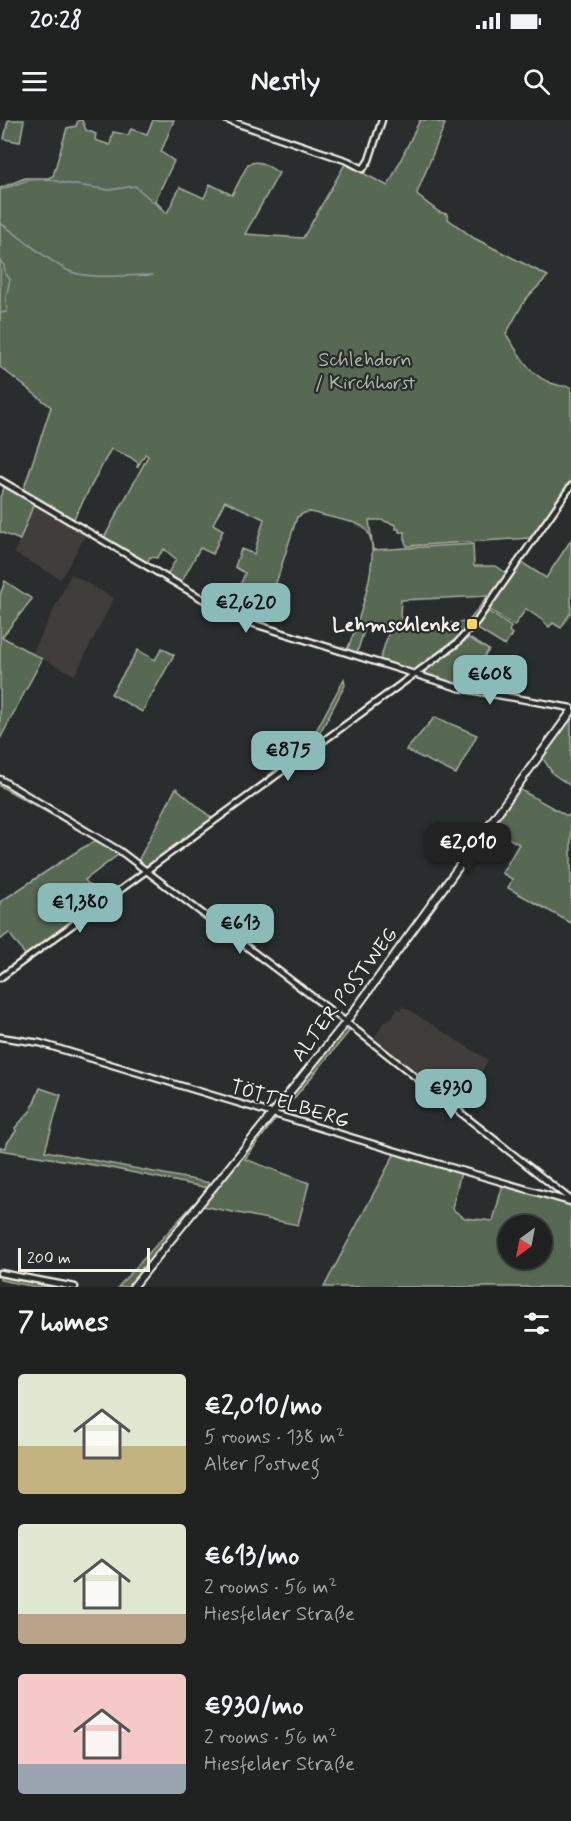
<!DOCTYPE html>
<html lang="en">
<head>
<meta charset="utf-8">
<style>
	:root { --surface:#202222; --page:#282a2a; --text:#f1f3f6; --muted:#a2a4a5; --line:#3d3f40; --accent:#8bbbb9 }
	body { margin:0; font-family:Mynerve,sans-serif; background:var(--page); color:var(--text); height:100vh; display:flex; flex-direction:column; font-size:22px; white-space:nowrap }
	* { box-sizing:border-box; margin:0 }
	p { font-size:20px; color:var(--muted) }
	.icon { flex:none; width:33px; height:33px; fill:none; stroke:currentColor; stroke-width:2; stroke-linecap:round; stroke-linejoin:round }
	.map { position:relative; height:1167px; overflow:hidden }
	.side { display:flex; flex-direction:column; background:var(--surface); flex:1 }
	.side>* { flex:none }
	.needle { width:39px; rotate:212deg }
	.buttons { position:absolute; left:498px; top:1095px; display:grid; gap:12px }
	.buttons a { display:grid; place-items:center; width:54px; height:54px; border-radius:50%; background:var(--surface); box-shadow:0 2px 4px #0004,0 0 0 2px var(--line); font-size:30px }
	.scale { position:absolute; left:18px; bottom:15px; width:132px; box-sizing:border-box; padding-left:6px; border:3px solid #f4f1e8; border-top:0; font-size:16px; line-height:21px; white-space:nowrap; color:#f4f1e8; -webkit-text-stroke:4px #2a2d2e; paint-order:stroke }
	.price { position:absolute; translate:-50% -51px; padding:0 14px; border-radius:12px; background:var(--accent); color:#111; font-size:20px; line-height:39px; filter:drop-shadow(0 2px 3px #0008) }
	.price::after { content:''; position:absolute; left:50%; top:36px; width:18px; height:14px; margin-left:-9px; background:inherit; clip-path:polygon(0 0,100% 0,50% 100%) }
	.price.active { background:#222; color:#fff }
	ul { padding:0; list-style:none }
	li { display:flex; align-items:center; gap:18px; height:150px; padding:0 18px }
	li span { display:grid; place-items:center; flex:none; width:168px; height:120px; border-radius:6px; color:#555 }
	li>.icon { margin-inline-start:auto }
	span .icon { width:72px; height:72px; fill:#fffc; stroke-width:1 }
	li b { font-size:26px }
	h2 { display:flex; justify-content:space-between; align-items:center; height:72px; padding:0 18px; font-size:26px }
	.status { display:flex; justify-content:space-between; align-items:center; height:42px; padding:0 30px; background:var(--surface); direction:ltr }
	.status svg { height:16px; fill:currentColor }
	header { display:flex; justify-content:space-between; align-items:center; height:78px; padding:0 18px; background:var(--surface); font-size:27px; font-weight:800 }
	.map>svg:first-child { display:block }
	.built { fill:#3f3d3a }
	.green { fill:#596952; stroke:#a6ad9d; stroke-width:1.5; fill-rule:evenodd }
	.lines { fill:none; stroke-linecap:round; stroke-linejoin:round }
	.stream { stroke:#909aa0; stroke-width:1.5 }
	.street-casing { stroke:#f4f1e8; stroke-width:9 }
	.secondary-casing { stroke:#f4f1e8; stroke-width:10 }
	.street { stroke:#2a2d2e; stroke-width:4.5 }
	.secondary { stroke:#2a2d2e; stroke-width:6 }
	.poi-dot { fill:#ffd166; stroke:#2a2d2e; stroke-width:2 }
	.labels { text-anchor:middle; stroke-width:4.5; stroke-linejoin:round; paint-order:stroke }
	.park-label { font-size:20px; fill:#aeb4a4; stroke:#2a2d2e }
	.poi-label { font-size:20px; font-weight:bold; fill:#f4f1e8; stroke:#2a2d2e; text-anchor:end }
	.street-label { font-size:20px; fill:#f4f1e8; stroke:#2a2d2e }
</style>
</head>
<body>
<div class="status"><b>20:28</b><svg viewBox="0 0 49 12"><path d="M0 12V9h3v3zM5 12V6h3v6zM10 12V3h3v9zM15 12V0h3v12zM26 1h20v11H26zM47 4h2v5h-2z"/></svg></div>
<header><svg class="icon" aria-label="menu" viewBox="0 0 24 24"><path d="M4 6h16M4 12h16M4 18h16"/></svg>Nestly<svg class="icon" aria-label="search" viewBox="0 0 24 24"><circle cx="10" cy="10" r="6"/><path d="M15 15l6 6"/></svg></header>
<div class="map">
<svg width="571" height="1167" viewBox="0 0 571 1167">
	<rect width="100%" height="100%" fill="#2a2d2e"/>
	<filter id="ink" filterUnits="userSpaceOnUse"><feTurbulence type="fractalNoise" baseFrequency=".0167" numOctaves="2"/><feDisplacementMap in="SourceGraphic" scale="12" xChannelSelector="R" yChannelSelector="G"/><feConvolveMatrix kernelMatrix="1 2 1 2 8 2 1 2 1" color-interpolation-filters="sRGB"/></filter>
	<g filter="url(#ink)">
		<g class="built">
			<polygon points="34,383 84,413 85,416 61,459 14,433"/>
			<polygon points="71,454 114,478 75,555 32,534"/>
			<polygon points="403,886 488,940 462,990 373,920 383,903 392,897 397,888 400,890"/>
		</g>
		<g class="green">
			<polygon points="8,0 24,0 20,22 4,19"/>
			<path d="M78,0H82L86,10L96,14L95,20L110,25L113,12L128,15L131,9L147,14L153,0H174L161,32L174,41L155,81L167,93L180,67L204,78L210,64L232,75L248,44C260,39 268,46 279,53L245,114L303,118L345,44L388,66L420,0H431L445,4L417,73L418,76L439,92L447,94L448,99L474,118L548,156L525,180L506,214C524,242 534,265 571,267V361L530,418L407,426L405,422V412H399V409H396V405L381,400H369L373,430L473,424L474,446H496L506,453L463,515L415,551L365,538L364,535L380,540L390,508L365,507L357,533L260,505V502L230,492L245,453L235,447L241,429L254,434L264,399L225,381L213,404L223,410L213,434L200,428L181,463L167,455L176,439L164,429L157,438L150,437L147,443L104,418L148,336L145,334L137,348L138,343L130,337L111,329L73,400L23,371L51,287L0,247V68L25,58H48L53,56L67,8L76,6ZM310,392L355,403C360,405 364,407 367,411C383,432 357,507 347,530L268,505L264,501L297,397L304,393ZM488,476L468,502L404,505L400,495L401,480Z"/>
			<polygon points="4,367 34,383 20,420 0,412 0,377"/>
			<polygon points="571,420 571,492 561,508 553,503 549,507 542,500 526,489 514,506 489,489 521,442 546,458"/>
			<polygon points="5,461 32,479 2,517 42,539 0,619 0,475"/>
			<polygon points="488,491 511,507 509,511 512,514 505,526 476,508"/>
			<polygon points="469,518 489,530 463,566 425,555 425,551"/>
			<polygon points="162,528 174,535 142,592 111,574 138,530 155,540"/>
			<polygon points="344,559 345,565 314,624 266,661 264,659 311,620"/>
			<polygon points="435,597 477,615 456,654 406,630"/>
			<polygon points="571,598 571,666 553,654 542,637"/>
			<polygon points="0,661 98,718 98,721 119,734 85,760 102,781 26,836 9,813 0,820 0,782 79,730 97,720 0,666"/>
			<polygon points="176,668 214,700 149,750 138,741"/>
			<polygon points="519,669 567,696 571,694 571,803 508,768 512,759 502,753 519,724 491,709"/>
			<polygon points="351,909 281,994 279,993 279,990 341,912"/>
			<polygon points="40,968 61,975 45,1031 211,1063 130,1167 118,1167 208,1068 106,1047 0,1030 0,1027 6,1028 7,1023 16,1011 15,1008 31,990"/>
			<polygon points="274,997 277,997 245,1039 309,1063 298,1105 202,1086"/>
			<path d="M395,1033L461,1052L452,1089L465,1098L493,1101L503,1064L571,1086V1167H324ZM508,1106H542V1138H508Z"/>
			<polygon points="0,1153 70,1167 36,1167 0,1160"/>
		</g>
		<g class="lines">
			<g class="stream">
				<polyline points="0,70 28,60 49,59 64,63 109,70 135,66 165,92"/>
				<path d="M0,103C23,118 46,140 69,151C88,160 131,155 153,155"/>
				<polyline points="0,141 4,145 5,153 10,159 6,178 7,192 0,193"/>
			</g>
			<defs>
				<g id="street">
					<polyline points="227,0 348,41 363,49 369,40 382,0"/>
					<polyline points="0,360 235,498 459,568 571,588"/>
					<polyline points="0,659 120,731 346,902 571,1080"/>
					<polyline points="0,858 457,523 477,501 571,366"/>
					<polyline points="0,917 40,923 429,1041 571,1082"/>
					<polyline points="0,1153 75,1167"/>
				</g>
				<polyline id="secondary" points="133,1167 346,902 571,592"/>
			</defs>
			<use href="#street" class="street-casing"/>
			<use href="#secondary" class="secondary-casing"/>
			<use href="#street" class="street"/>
			<use href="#secondary" class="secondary"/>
		</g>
	</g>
	<rect class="poi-dot" x="466" y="498" width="12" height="12" rx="3"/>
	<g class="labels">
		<g class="park-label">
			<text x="365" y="246">Schlehdorn<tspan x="365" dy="23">/ Kirchhorst</tspan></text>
		</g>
		<g class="poi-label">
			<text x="460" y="511">Lehmschlenke</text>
		</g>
		<g class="street-label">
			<text transform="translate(344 874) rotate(-53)" y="7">ALTER POSTWEG</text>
			<text transform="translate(290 983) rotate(17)" y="7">TÖTTELBERG</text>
		</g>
	</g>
</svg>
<div class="buttons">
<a><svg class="needle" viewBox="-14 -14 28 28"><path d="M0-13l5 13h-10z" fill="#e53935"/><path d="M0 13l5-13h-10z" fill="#a2a4a5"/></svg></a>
</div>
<div class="scale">200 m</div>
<b class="price" style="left:246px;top:514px">€2,620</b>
<b class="price" style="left:490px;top:586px">€608</b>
<b class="price" style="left:288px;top:662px">€875</b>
<b class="price active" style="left:468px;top:754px">€2,010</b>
<b class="price" style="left:80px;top:814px">€1,380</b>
<b class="price" style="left:240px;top:835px">€613</b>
<b class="price" style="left:451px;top:1000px">€930</b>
</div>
<section class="side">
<h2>7 homes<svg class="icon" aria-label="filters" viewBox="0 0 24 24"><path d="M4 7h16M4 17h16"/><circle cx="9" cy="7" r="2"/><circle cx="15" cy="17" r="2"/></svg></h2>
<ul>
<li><span style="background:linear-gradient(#dfe7d0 60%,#c2b280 0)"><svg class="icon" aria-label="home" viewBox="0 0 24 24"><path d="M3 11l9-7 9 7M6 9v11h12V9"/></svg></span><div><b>€2,010/mo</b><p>5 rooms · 138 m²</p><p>Alter Postweg</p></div></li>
<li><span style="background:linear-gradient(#dfe7d0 75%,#b9a48a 0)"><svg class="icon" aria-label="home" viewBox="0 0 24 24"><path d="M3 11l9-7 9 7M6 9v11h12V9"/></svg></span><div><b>€613/mo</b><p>2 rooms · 56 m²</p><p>Hiesfelder Straße</p></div></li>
<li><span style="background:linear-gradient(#f6c9c9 75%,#9aa5b1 0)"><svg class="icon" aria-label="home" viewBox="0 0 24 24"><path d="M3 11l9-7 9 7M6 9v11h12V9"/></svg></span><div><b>€930/mo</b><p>2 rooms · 56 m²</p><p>Hiesfelder Straße</p></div></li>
</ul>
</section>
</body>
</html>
